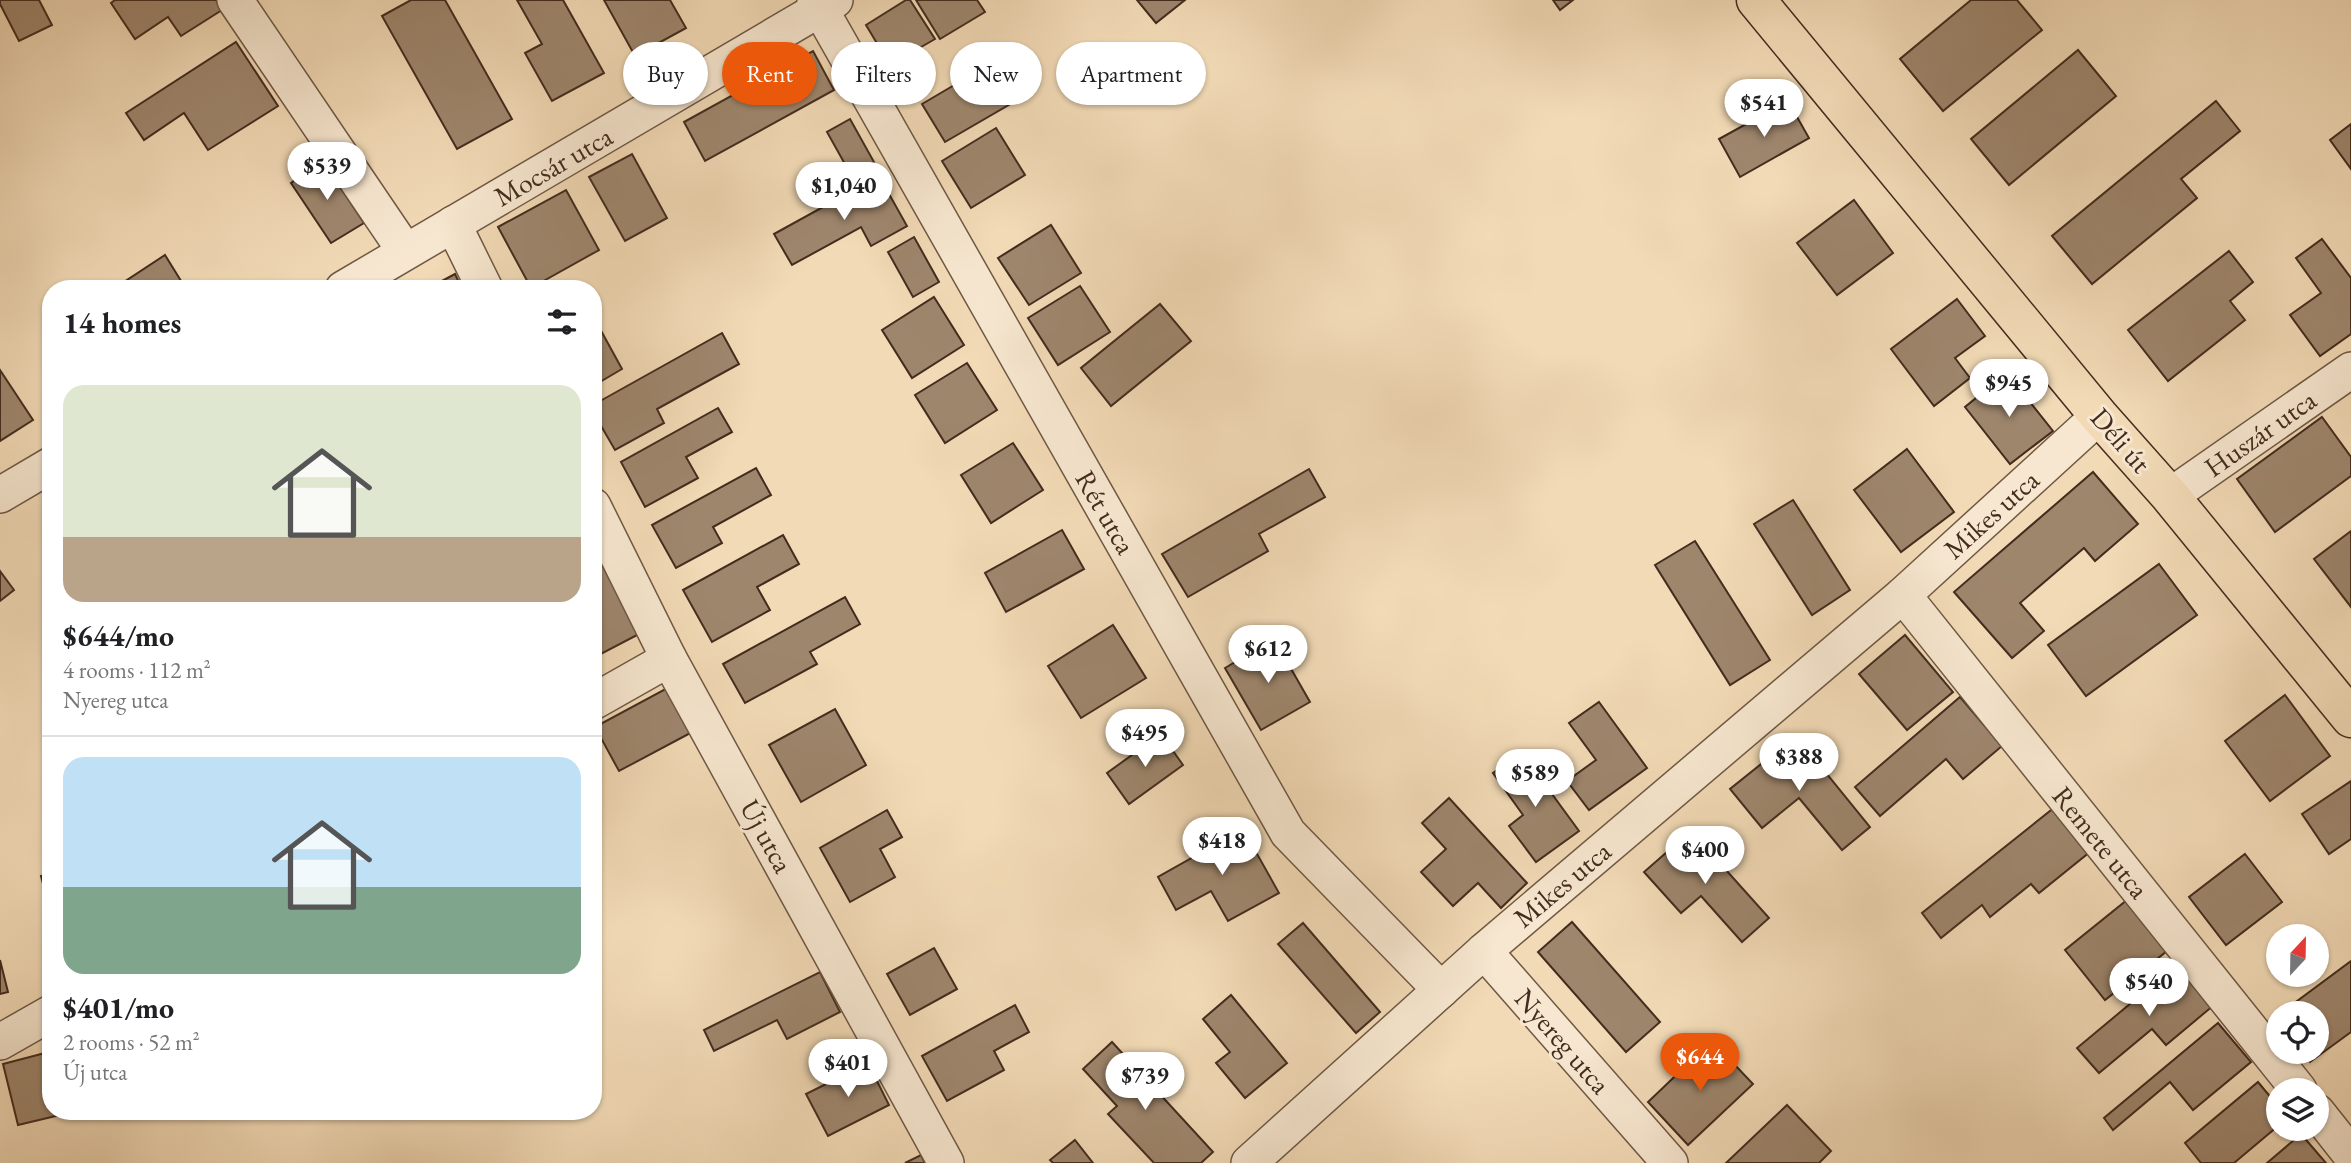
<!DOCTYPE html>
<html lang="en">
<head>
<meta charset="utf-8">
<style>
	:root { --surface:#fff; --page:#f2f2f2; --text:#202124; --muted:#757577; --line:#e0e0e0; --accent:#ea580c }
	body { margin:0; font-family:"EB Garamond",serif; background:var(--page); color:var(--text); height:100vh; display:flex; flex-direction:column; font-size:26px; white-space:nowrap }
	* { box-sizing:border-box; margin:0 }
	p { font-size:23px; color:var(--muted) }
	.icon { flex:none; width:38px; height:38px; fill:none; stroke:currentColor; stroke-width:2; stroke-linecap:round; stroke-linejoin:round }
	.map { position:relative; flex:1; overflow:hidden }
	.panel { position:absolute; left:42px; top:280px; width:560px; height:840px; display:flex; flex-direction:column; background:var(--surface); border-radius:28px; box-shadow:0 2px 5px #0004 }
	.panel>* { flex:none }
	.hud { position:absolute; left:623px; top:42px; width:665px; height:63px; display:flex; gap:14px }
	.needle { width:46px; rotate:22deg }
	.fabs { position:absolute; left:2266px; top:924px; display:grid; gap:14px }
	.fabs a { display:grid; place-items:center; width:63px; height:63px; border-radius:50%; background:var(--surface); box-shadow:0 2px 5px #0004; font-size:35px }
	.price { position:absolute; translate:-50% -60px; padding:0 16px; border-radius:24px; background:#fff; color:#222; font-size:23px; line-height:46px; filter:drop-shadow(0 2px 4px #0008) }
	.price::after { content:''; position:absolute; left:50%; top:42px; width:21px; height:16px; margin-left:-10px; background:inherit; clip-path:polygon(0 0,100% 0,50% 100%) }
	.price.active { background:var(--accent); color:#fff }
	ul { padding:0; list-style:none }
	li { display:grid; align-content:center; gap:14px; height:371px; padding:0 21px }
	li+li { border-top:2px solid var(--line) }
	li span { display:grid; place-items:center; height:217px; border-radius:21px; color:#555 }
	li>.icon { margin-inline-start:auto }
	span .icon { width:126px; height:126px; fill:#fffc; stroke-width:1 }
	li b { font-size:30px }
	h2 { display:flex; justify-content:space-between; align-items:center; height:84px; padding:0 21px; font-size:30px }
	.tag { padding:0 24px; border-radius:32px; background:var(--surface); box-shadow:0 2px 5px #0004; font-size:24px; line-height:63px }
	.tag.active { background:var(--accent); color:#fff }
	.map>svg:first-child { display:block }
	.building { fill:#9e866d; stroke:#432c1e; stroke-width:2 }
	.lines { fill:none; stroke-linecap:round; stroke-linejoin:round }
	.minor-casing { stroke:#6f5844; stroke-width:38 }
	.major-casing { stroke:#432c1e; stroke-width:41 }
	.minor { stroke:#f7e7d0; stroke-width:35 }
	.major { stroke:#f2dab6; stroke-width:38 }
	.labels { text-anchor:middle; stroke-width:6; stroke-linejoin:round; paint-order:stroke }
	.street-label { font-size:28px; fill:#432c1e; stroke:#f7e7d0 }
</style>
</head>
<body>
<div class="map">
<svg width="2351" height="1163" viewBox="0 0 2351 1163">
	<rect width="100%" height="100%" fill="#f2dab6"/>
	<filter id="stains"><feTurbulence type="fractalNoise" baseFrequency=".00286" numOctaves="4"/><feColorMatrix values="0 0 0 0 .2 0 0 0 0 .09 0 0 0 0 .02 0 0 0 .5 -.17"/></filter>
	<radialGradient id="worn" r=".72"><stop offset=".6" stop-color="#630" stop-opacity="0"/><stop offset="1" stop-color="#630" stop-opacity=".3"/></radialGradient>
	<g class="building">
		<polygon points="0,0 39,0 52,25 19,41 0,4"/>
		<polygon points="115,0 216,0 222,10 181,36 168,17 135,39 111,3"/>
		<polygon points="411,0 445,0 512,119 457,149 382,16"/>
		<polygon points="517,0 563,0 604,73 552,101 525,53 542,44"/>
		<polygon points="604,0 670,0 686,28 635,56"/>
		<polygon points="906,0 910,0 935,39 890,65 866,25"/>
		<polygon points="916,0 977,0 985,12 940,39"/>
		<polygon points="1137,0 1185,0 1156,23"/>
		<polygon points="1553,0 1573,0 1560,10"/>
		<polygon points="1971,0 2017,0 2042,30 1943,111 1900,59"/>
		<polygon points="236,42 278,106 208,150 184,113 144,140 126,113"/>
		<polygon points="2078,50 2116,96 2009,185 1971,139"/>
		<polygon points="813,51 834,90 705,161 684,122"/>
		<polygon points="1009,53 1031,92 945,142 922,104"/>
		<polygon points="1788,101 1809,138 1740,177 1719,139"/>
		<polygon points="2216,101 2240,131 2181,179 2197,198 2092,284 2052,236"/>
		<polygon points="850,119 874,162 851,175 827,132"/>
		<polygon points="2351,124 2351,169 2330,140"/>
		<polygon points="996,128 1025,175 971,208 942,161"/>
		<polygon points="632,154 667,218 625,241 589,177"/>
		<polygon points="323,161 364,223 331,243 291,183"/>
		<polygon points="879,176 907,226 871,246 861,227 792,265 774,234"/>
		<polygon points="566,190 599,250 531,288 498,227"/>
		<polygon points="1854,200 1893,253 1837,295 1797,243"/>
		<polygon points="1051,225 1081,273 1029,305 998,258"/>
		<polygon points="914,237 939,282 913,297 888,252"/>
		<polygon points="2322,239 2351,278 2351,334 2320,356 2290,315 2321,293 2296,258"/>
		<polygon points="2229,251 2253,282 2230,301 2245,320 2168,381 2128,330"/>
		<polygon points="165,255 186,289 116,289 115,288"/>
		<polygon points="455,274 462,289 427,289"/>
		<polygon points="1080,286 1110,332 1058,365 1028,318"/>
		<polygon points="934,297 964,345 912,378 882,330"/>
		<polygon points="1957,299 1985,336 1955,358 1970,378 1934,406 1891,349"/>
		<polygon points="1160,304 1191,341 1111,406 1081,368"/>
		<polygon points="599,327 622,369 593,386 593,330"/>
		<polygon points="722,333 739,364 657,409 664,423 615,450 593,412 593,405"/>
		<polygon points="967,363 997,410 945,443 915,395"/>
		<polygon points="0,370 33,420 0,441"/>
		<polygon points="2007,373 2053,431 2010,464 1965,407"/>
		<polygon points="718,408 732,432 686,457 698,478 645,507 621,462"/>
		<polygon points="2322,417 2351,457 2351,476 2275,532 2237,479"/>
		<polygon points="1013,443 1043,490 991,523 961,475"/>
		<polygon points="1907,449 1954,512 1901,552 1854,490"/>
		<polygon points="756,468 771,495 713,527 722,543 676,568 652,525"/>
		<polygon points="1309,469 1325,497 1259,534 1268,551 1188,597 1162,554"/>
		<polygon points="2093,472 2138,524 2095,561 2084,548 2020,603 2044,631 2012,658 1954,592"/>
		<polygon points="1793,500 1850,590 1812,615 1754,524"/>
		<polygon points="1062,530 1084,569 1006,612 985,573"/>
		<polygon points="2351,531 2351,607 2314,559"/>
		<polygon points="783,535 799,564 757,587 770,610 712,642 683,590"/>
		<polygon points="1695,541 1770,660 1730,685 1655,565"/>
		<polygon points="593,547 639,634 597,656 593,650"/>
		<polygon points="2159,564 2197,615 2086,696 2048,645"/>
		<polygon points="0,571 14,590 0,601"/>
		<polygon points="845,597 860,624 810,652 817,664 745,703 723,664"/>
		<polygon points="1113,625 1146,678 1081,718 1048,666"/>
		<polygon points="1905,635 1953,692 1907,730 1859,674"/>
		<polygon points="1274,639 1310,702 1261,730 1225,668"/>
		<polygon points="671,686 696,730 619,771 595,727"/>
		<polygon points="2285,695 2330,756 2270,801 2225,741"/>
		<polygon points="1960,697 2002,746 1963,779 1946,759 1880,816 1855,787"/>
		<polygon points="1599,702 1647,768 1589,810 1567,781 1596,760 1569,723"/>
		<polygon points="835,709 866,765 801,802 769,745"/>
		<polygon points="1161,734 1183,765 1129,804 1107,773"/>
		<polygon points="1796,736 1870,827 1842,850 1799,798 1762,828 1730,789"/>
		<polygon points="1522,753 1579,831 1536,862 1509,826 1523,815 1493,773"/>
		<polygon points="2351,781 2351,839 2329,854 2302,814"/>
		<polygon points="1449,798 1527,883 1501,908 1478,883 1453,906 1421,872 1446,849 1422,823"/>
		<polygon points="2055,807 2091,851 2039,893 2031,884 1990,917 1982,905 1941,938 1922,913"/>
		<polygon points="887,810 902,837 880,849 895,877 850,902 820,848"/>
		<polygon points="1243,829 1279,893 1228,921 1211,891 1176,910 1158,877"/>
		<polygon points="1691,831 1769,918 1742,942 1701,896 1681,913 1644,872"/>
		<polygon points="2245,854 2282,902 2226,945 2189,897"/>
		<polygon points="51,874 51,915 41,876"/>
		<polygon points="2127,900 2167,951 2105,1000 2065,950"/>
		<polygon points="1572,922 1660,1022 1626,1052 1538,952"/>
		<polygon points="1303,923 1380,1012 1356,1033 1278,944"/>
		<polygon points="934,948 957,989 910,1015 887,974"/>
		<polygon points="0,960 8,992 0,994"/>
		<polygon points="2351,961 2351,1032 2310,1062 2302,1052 2317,1052 2317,1013 2281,1013"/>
		<polygon points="2178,964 2214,1005 2166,1045 2152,1029 2099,1073 2077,1048"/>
		<polygon points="820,972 840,1012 787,1039 777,1020 714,1051 704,1030"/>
		<polygon points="1231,995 1287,1063 1245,1098 1216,1063 1230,1052 1203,1019"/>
		<polygon points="1015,1005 1029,1032 994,1051 1004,1070 947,1101 922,1056"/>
		<polygon points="2218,1023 2251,1062 2193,1110 2170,1082 2113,1130 2104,1118"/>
		<polygon points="1712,1041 1753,1084 1688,1145 1648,1102"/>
		<polygon points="1112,1042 1213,1152 1201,1163 1154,1163 1108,1114 1117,1106 1083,1069"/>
		<polygon points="45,1053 51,1077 51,1111 59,1111 60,1115 18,1125 3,1064"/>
		<polygon points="868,1063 889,1105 828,1136 806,1094"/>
		<polygon points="2258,1082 2278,1106 2278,1126 2234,1163 2201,1163 2185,1143"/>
		<polygon points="1787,1105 1831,1151 1819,1163 1726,1163"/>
		<polygon points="2301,1134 2326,1163 2267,1163"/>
		<polygon points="1075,1140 1093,1163 1053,1163 1050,1160"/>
		<polygon points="921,1155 925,1163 905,1163"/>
	</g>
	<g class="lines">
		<defs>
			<g id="minor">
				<polyline points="235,0 405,251"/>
				<polyline points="815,0 1288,833 1441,990"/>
				<polyline points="453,224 485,289"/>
				<polyline points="343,289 835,0"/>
				<polyline points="0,495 51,465"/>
				<polyline points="2170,496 2351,370"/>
				<polyline points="593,506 669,659 946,1163"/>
				<polyline points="1903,595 2299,1090"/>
				<polyline points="593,702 669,659"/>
				<polyline points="1484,951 1670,1163"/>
				<polyline points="0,1042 51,1013"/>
				<polyline points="2317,1112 2351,1155"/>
				<polyline points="1249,1163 1484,951 1903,595 2099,416"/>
			</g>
			<polyline id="major" points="1756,0 2099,416 2170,496 2351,718"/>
		</defs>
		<use href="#minor" class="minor-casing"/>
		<use href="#major" class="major-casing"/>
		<use href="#minor" class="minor"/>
		<use href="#major" class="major"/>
	</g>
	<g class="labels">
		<g class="street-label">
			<text transform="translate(553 166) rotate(-30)" y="10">Mocsár utca</text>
			<text transform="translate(2260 433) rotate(-35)" y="10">Huszár utca</text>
			<text transform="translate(2121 440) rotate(49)" y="10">Déli út</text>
			<text transform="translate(1106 512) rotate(60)" y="10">Rét utca</text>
			<text transform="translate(1991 514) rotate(-42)" y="10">Mikes utca</text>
			<text transform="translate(767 836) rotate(61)" y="10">Új utca</text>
			<text transform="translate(2101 842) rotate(51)" y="10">Remete utca</text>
			<text transform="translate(1562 884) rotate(-40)" y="10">Mikes utca</text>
			<text transform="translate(1563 1041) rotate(49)" y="10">Nyereg utca</text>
		</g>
	</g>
	<rect width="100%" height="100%" filter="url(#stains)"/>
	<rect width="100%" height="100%" fill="url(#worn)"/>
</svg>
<div class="fabs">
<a><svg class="needle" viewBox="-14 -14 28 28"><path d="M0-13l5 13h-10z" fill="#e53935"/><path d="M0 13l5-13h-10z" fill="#757577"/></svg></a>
<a><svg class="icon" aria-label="locate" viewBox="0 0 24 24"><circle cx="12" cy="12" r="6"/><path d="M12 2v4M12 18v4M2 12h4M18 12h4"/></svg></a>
<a><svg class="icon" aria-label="layers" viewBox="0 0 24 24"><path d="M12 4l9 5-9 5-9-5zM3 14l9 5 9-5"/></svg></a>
</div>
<b class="price" style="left:1764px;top:139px">$541</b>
<b class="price" style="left:327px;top:202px">$539</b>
<b class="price" style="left:844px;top:222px">$1,040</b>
<b class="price" style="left:2009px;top:419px">$945</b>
<b class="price" style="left:1268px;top:685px">$612</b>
<b class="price" style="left:1145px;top:769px">$495</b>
<b class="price" style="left:1799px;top:793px">$388</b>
<b class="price" style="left:1535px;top:809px">$589</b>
<b class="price" style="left:1222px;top:877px">$418</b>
<b class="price" style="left:1705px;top:886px">$400</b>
<b class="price" style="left:2149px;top:1018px">$540</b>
<b class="price active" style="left:1700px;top:1093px">$644</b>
<b class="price" style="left:848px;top:1099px">$401</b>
<b class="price" style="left:1145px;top:1112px">$739</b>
<div class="hud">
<a class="tag">Buy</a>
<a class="tag active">Rent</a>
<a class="tag">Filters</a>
<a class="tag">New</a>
<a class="tag">Apartment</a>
</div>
<section class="panel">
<h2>14 homes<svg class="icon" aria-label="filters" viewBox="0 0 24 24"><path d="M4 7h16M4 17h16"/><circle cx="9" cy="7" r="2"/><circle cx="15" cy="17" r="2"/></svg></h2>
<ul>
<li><span style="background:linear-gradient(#dfe7d0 70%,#b9a48a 0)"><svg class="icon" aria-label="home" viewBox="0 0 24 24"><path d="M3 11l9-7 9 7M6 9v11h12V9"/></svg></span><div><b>$644/mo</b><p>4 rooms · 112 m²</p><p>Nyereg utca</p></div></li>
<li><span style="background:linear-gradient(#bfe0f5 60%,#7fa58c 0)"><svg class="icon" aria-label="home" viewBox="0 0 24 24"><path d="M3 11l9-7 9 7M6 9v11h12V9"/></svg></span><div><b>$401/mo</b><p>2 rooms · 52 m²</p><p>Új utca</p></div></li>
</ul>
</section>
</div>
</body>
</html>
